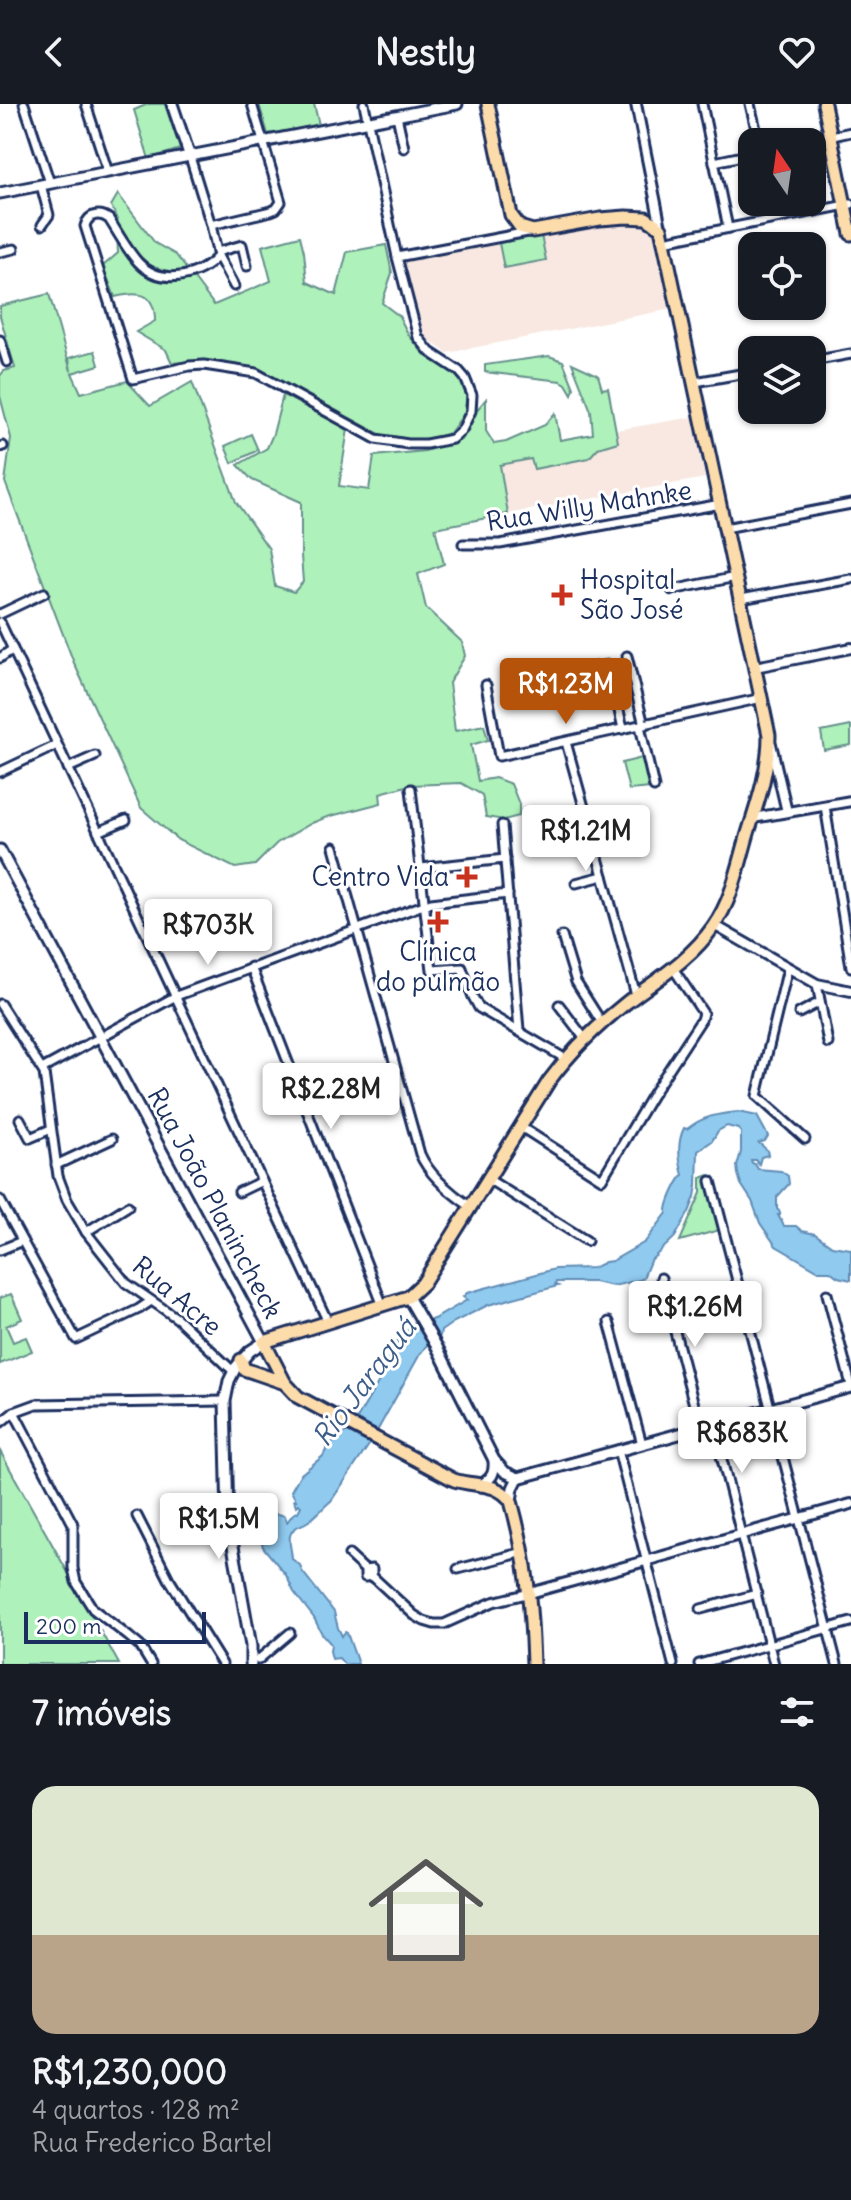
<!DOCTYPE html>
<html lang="pt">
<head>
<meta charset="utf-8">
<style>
	:root { --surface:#171b24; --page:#20242c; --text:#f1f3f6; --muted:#9ea1a6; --accent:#b45309 }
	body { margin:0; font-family:Delius,sans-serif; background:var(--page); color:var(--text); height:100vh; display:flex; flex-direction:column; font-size:30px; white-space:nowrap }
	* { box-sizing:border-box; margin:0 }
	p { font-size:26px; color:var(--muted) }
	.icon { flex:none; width:44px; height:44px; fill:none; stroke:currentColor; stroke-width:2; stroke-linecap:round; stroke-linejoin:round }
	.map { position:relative; height:1560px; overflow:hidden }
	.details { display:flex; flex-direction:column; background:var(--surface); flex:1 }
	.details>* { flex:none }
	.needle { width:52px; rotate:347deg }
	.buttons { position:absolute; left:738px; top:24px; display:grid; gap:16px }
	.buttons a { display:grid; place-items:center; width:88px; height:88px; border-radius:16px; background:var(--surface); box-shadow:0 2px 6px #0004; font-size:40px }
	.scale { position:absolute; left:24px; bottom:20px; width:182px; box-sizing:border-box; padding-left:8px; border:4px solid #1b2f5e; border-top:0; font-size:22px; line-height:28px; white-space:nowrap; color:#1b2f5e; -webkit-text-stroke:6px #fff; paint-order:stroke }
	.price { position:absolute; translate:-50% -68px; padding:0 18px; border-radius:8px; background:#fff; color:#222; font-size:26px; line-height:52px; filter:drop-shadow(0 2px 4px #0008) }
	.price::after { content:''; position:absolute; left:50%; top:48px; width:24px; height:18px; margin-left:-12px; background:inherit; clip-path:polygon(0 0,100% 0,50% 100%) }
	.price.active { background:var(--accent); color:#fff }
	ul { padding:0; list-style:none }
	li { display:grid; align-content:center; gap:16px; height:424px; padding:0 32px }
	li span { display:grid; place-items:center; height:248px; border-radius:24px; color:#555 }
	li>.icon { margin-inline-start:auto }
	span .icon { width:144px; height:144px; fill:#fffc; stroke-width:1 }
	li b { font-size:34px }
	h2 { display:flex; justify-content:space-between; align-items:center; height:96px; padding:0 32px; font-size:34px }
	header { display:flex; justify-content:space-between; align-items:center; height:104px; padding:0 32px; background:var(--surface); font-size:36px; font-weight:700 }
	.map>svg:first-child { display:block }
	.built { fill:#f8e8e1 }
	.green { fill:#aff1ba; stroke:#65908c; stroke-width:2 }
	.water { fill:#90caef; stroke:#618cb5; stroke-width:2 }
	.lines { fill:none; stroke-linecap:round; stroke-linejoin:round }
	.minor-casing { stroke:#1b2f5e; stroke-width:13 }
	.tertiary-casing { stroke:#1b2f5e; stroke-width:14 }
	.secondary-casing { stroke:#1b2f5e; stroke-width:15 }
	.primary-casing { stroke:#1b2f5e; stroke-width:17 }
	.minor { stroke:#fff; stroke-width:7 }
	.tertiary { stroke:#fff; stroke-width:8 }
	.secondary { stroke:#fff; stroke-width:9 }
	.primary { stroke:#fddcac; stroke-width:11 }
	.poi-dot { fill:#c8321e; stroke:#fff; stroke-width:3 }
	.labels { text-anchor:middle; stroke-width:6; stroke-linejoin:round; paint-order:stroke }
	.street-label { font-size:26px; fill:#1b2f5e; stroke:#fff }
	.poi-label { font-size:26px; fill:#1b2f5e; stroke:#fff; text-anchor:start }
	.water-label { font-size:28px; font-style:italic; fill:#3e5e8a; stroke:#fff }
</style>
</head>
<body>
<header><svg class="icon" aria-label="back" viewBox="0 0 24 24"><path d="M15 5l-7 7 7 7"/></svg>Nestly<svg class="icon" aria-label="heart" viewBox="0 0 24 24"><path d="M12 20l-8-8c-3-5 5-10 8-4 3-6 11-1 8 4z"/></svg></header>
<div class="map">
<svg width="851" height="1560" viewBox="0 0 851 1560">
	<rect width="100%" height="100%" fill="#fff"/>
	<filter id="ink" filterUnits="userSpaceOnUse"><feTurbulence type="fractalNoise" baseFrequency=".0125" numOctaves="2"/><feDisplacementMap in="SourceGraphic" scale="16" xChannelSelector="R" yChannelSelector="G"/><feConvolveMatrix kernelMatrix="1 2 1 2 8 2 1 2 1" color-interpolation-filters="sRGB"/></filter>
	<g filter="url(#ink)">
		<g class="built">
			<polygon points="594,121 644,121 653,126 671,205 447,249 420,230 405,156"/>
			<polygon points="693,313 705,374 508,410 500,361 617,338 616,326"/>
		</g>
		<g class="green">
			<polygon points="148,0 165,0 180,45 149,55 134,6"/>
			<polygon points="259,0 314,0 319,21 268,30"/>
			<path d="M118,90L155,139L176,151L214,201L271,177L262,142L300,132L304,148L307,178L336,191L347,148L386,141L392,169L382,199L399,212L408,230L422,248L454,268L467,284L465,308L450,329L423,337L385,333L261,266L196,257L172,259L166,246L136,228L155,217C155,188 139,187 115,193L103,162L118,149C116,126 123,124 111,102Z"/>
			<polygon points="541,131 546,156 504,164 499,139"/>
			<polygon points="49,190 71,267 69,254 95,247 99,261 72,269 81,289 127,277 150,302 192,278 236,398 269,445 275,482 294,488 303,478 301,452 301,398 252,376 238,361 267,344 273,330 283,291 348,325 339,382 369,386 374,352 425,347 461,336 475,308 486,295 486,327 494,340 506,338 545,321 555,309 560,336 593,330 591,307 572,259 598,271 602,285 608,284 618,338 598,344 589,354 534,365 531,355 500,361 508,410 435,424 444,460 418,470 426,504 462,538 465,552 449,579 455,627 484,621 488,636 471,641 478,677 495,674 511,680 519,700 519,712 504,716 486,713 482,691 461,679 410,681 380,689 381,699 327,713 312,719 277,739 255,761 235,764 178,736 141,704 74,559 5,378 11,334 0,292 0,272 4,267 15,264 0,212 0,202"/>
			<polygon points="549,252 563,257 574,284 572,290 566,280 561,277 485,268 485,261"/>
			<polygon points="251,330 258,346 232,359 225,342"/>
			<polygon points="851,622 851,641 824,646 821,628"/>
			<polygon points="642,654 650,684 629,686 622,659"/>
			<polygon points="709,1071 712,1072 723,1125 680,1137 701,1089 701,1074"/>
			<polygon points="11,1190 22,1215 6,1222 13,1238 26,1233 32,1247 0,1260 0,1194"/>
			<polygon points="0,1347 119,1560 0,1560"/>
		</g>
		<path class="water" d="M738,1008L757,1012L768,1032L765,1037L759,1039L767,1046L768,1051L761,1053L759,1060L756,1056H751L752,1059L755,1060L758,1065L781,1067L788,1072L789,1080L777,1093V1105L780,1108V1111H778L784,1122H796L802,1127L815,1130L832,1142L851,1145V1176L838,1173L830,1167H819L776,1142L760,1119L752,1097L741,1080L738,1070L737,1062L741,1048V1028L738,1025L727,1022L718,1027L712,1037L698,1047L697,1081L695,1093L689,1108L675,1133L650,1157L643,1174L640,1176L613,1182L594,1178H556L555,1181L558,1182L488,1201L454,1218L441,1227L440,1232L427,1241L420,1250L371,1338L331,1397C323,1403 316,1413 307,1418C301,1422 294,1422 291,1429C287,1436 292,1446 292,1455L300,1461L302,1467L334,1508L338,1524L342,1532L345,1528L347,1529L358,1560H344L339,1554L332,1555L330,1547L331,1540L322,1530L314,1514L294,1488L286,1471L263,1443L261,1435L253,1422L252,1416C263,1412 273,1407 285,1412L287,1418L293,1410L298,1408L301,1402L298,1400L296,1402L294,1396H296L291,1387L300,1371L323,1352L327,1344L340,1331L351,1325L386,1265L390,1248L397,1240L400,1231L415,1222L436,1214L467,1196L463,1193L467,1189L555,1165L593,1164L605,1158L612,1157L645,1138L667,1109C666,1101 676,1079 683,1071C679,1057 677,1038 684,1024L687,1025C703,1012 718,1010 738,1008Z"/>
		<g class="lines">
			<defs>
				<g id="minor">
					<polyline points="24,0 50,79"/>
					<polyline points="86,0 108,68"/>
					<polyline points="702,0 728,124"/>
					<polyline points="750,0 759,38"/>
					<polyline points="397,12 404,44"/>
					<polyline points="805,38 851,28"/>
					<path d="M190,53L211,121L218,152C198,174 160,182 138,158C127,146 118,129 109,115C100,108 88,110 85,122L133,275L189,262L204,261L256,269L376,335L408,340H426L452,335L462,326L471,307L472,291L465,274L459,267L430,248L418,233L397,153L364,0"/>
					<polyline points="714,58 752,50"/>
					<polyline points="41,81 49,111 42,121"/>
					<polyline points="211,121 271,107 276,105 281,98 252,0"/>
					<polyline points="664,137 851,100"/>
					<polyline points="0,148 14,145"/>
					<polyline points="217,148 242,141 247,162"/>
					<polyline points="218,152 234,182"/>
					<polyline points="397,153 528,128"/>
					<polyline points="0,236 7,258"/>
					<polyline points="812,257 851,250"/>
					<polyline points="695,278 752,268"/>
					<polyline points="0,343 3,342"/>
					<polyline points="725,424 851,400"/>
					<polyline points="463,440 500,440 721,400"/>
					<polyline points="672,486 736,473"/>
					<polyline points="741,495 851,475"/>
					<polyline points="0,510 44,489"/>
					<polyline points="0,518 328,1218"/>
					<polyline points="627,552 644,621"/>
					<polyline points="0,554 13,545"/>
					<polyline points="544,572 609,561 623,625"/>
					<polyline points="486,581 499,652 762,594"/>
					<polyline points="640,622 654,683"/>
					<polyline points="566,638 636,891"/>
					<polyline points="68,664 95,652"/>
					<polyline points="0,668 57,641"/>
					<polyline points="411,685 432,866 462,864 473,893 479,904 566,955"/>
					<polyline points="825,702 851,863"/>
					<polyline points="502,721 519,926"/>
					<polyline points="98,728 126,716"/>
					<path d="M334,743L420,1050C429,1071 452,1090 471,1103"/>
					<polyline points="421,764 505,755"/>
					<polyline points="576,779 603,772"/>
					<polyline points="562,832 576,878 602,919"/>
					<polyline points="251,863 383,1202"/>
					<polyline points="788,864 757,992 805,1035"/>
					<polyline points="817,880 828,939"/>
					<polyline points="0,900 44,969 58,1072 67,1096 86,1128 126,1179 178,1215 233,1267"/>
					<polyline points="559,901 585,935"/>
					<polyline points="799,909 820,898"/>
					<polyline points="42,965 176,892 418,803 431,799 508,790"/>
					<polyline points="20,1015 30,1034 51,1025"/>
					<polyline points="521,1023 602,1075 652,991 701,916 703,909 673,864"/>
					<polyline points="56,1061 112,1035"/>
					<polyline points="488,1075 587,1137"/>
					<polyline points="711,1077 837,1560"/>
					<polyline points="239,1088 262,1077"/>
					<polyline points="0,1096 76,1235 139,1205 151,1197"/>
					<polyline points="86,1128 128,1102"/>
					<polyline points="0,1146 22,1137"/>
					<polyline points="661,1174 700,1324"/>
					<polyline points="827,1190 851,1281"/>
					<polyline points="609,1218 642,1340"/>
					<polyline points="14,1308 73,1420 73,1464 76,1478 93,1505 128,1532 140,1542 151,1560"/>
					<polyline points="0,1319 14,1308 36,1300 225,1297"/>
					<polyline points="713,1320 774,1560"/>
					<polyline points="618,1346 673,1560"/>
					<polyline points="137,1412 169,1475 222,1560"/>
					<polyline points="349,1451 365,1466 365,1473 372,1472 372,1465 365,1466"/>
					<polyline points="458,1465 524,1448"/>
					<polyline points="372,1472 414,1511 424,1517 434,1520 444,1520 493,1498 530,1489"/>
					<polyline points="701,1505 757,1490"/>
					<polyline points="258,1556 290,1529"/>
					<polyline points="699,1560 851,1518"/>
				</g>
				<g id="tertiary">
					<polyline points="636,0 661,124"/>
					<polyline points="755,563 851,544"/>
					<polyline points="771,640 787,708"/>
					<polyline points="753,714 851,697"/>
					<polyline points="714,821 817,880 851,887"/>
					<polyline points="530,1489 851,1400"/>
				</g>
				<g id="secondary">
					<polyline points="172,0 190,53"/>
					<polyline points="0,89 457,0"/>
					<polyline points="0,746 264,1238 250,1247 236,1263 229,1277 225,1297 228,1414 251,1542 251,1560"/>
					<polyline points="408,1193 437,1243 494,1356 505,1368 518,1374"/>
					<polyline points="518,1374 851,1283"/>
					<path d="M480,1382C492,1374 495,1370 494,1356"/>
					<polyline points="511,1397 513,1384 518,1374"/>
				</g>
				<g id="primary">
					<path d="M488,0L511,111L520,123L533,127L600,115L626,113L646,114L661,124L769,631C769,664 759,695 749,726C739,759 733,795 713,823C691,855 656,876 626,899C597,922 571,947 549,977L423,1179L408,1193L264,1238L285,1279L298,1293L454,1376C476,1383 496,1377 511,1397C527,1455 531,1500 533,1560"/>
					<polyline points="824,0 851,130"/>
					<polyline points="241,1256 244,1265 285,1279"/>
				</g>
			</defs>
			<use href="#minor" class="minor-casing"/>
			<use href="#tertiary" class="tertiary-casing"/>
			<use href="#secondary" class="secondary-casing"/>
			<use href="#primary" class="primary-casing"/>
			<use href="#minor" class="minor"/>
			<use href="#tertiary" class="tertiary"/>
			<use href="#secondary" class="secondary"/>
			<use href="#primary" class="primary"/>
		</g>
	</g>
	<g class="poi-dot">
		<path d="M558 479h8v8h8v8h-8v8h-8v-8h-8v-8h8z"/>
		<path d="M463 761h8v8h8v8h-8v8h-8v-8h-8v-8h8z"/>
		<path d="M434 806h8v8h8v8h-8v8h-8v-8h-8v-8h8z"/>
	</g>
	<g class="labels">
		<g class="street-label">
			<text transform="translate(589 402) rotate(-9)" y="9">Rua Willy Mahnke</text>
			<text transform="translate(215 1099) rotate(62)" y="9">Rua João Planincheck</text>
			<text transform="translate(177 1192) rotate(40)" y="9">Rua Acre</text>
		</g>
		<g class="poi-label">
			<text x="580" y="485">Hospital<tspan x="580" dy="30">São José</tspan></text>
			<text x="449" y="782" text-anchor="end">Centro Vida</text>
			<text x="438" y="857" text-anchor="middle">Clínica<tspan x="438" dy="30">do pulmão</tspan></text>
		</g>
		<g class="water-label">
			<text transform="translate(364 1278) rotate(-53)" y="10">Rio Jaraguá</text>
		</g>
	</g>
</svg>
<div class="buttons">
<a><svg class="needle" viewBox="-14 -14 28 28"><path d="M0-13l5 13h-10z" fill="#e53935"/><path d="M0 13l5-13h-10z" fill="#9ea1a6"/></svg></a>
<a><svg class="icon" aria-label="locate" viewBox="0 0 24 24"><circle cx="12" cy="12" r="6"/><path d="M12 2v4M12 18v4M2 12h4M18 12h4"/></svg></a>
<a><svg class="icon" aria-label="layers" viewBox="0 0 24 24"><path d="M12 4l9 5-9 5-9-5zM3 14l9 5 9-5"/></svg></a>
</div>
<div class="scale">200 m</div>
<b class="price active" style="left:566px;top:622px">R$1.23M</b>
<b class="price" style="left:586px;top:769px">R$1.21M</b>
<b class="price" style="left:208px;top:863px">R$703K</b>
<b class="price" style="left:331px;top:1027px">R$2.28M</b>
<b class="price" style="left:695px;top:1245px">R$1.26M</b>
<b class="price" style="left:742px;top:1371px">R$683K</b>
<b class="price" style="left:219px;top:1457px">R$1.5M</b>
</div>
<section class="details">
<h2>7 imóveis<svg class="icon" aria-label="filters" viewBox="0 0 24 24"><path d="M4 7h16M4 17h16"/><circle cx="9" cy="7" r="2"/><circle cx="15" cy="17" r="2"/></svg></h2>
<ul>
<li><span style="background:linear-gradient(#dfe7d0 60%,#b9a48a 0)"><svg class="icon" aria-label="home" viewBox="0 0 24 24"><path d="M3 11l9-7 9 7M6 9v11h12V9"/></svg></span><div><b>R$1,230,000</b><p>4 quartos · 128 m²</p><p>Rua Frederico Bartel</p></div></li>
</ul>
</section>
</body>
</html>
